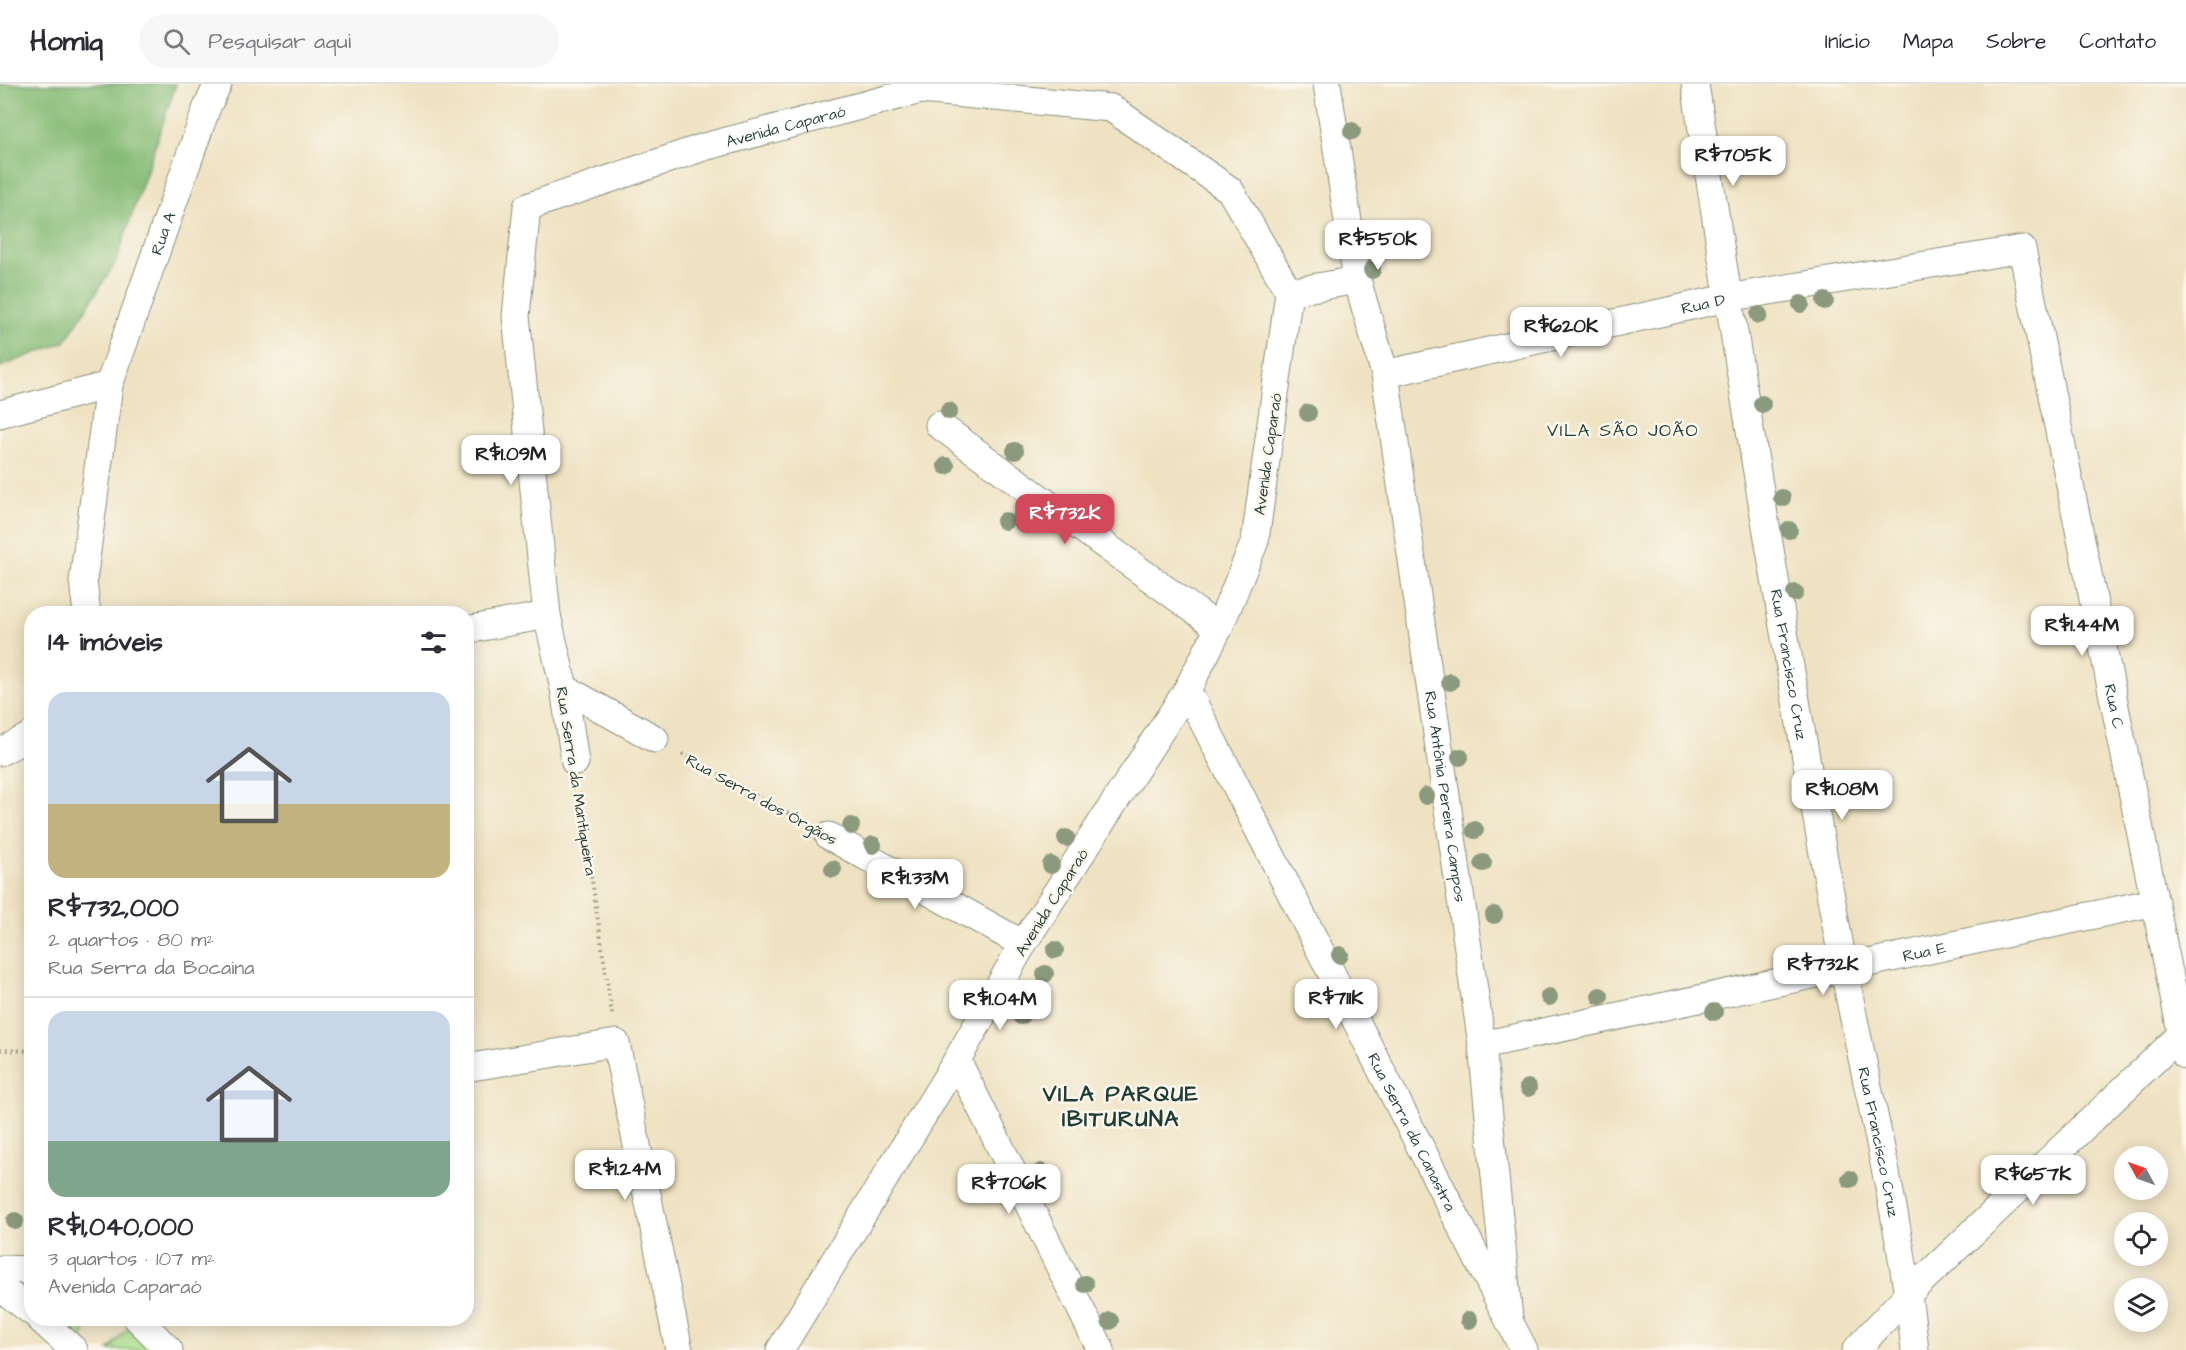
<!DOCTYPE html>
<html lang="pt">
<head>
<meta charset="utf-8">
<style>
	:root { --surface:#fff; --page:#f7f7f7; --text:#2b2b33; --muted:#7c7c81; --line:#e1e1e2; --accent:#d1495b }
	body { margin:0; font-family:"Architects Daughter",sans-serif; background:var(--page); color:var(--text); height:100vh; display:flex; flex-direction:column; font-size:22px; white-space:nowrap }
	* { box-sizing:border-box; margin:0 }
	p { font-size:20px; color:var(--muted) }
	.icon { flex:none; width:33px; height:33px; fill:none; stroke:currentColor; stroke-width:2; stroke-linecap:round; stroke-linejoin:round }
	.map { position:relative; flex:1; overflow:hidden }
	.drawer { position:absolute; left:24px; top:522px; width:450px; height:720px; display:flex; flex-direction:column; background:var(--surface); border-radius:24px; box-shadow:0 3px 15px #0003 }
	.drawer>* { flex:none }
	.needle { width:39px; rotate:310deg }
	.controls { position:absolute; left:2114px; top:1062px; display:grid; gap:12px }
	.controls a { display:grid; place-items:center; width:54px; height:54px; border-radius:50%; background:var(--surface); box-shadow:0 3px 15px #0003; font-size:30px }
	.price { position:absolute; translate:-50% -51px; padding:0 14px; border-radius:12px; background:#fff; color:#222; font-size:20px; line-height:39px; filter:drop-shadow(0 2px 3px #0008) }
	.price::after { content:''; position:absolute; left:50%; top:36px; width:18px; height:14px; margin-left:-9px; background:inherit; clip-path:polygon(0 0,100% 0,50% 100%) }
	.price.on { background:var(--accent); color:#fff }
	ul { padding:0; list-style:none }
	li { display:grid; align-content:center; gap:12px; height:318px; padding:0 24px }
	li+li { border-top:2px solid var(--line) }
	li span { display:grid; place-items:center; height:186px; border-radius:18px; color:#555 }
	li>.icon { margin-inline-start:auto }
	span .icon { width:108px; height:108px; fill:#fffc; stroke-width:1 }
	li b { font-size:26px }
	h2 { display:flex; justify-content:space-between; align-items:center; height:72px; padding:0 24px; font-size:26px }
	header { display:flex; align-items:center; gap:36px; box-sizing:border-box; height:84px; padding:0 30px; background:var(--surface); border-bottom:2px solid var(--line) }
	header strong { font-size:28px }
	nav { display:flex; gap:33px; margin-inline-start:auto; font-size:21px }
	.search { width:420px; height:54px; background:var(--page); display:flex; align-items:center; gap:15px; box-sizing:border-box; padding:0 21px; border-radius:33px; color:var(--muted); font-size:22px }
	.map>svg:first-child { display:block }
	.green { fill:#a8db8a; stroke:#648c5f; stroke-width:1.5 }
	.forest { fill:#86bb76; stroke:#527c55; stroke-width:1.5 }
	.lines { fill:none; stroke-linecap:round; stroke-linejoin:round }
	.minor-casing { stroke:#87907b; stroke-width:29 }
	.path { stroke:#87907b; stroke-width:4; stroke-dasharray:1.5 4.5; stroke-linecap:butt }
	.minor { stroke:#fff; stroke-width:27 }
	.tree { fill:#8b997d }
	.labels { text-anchor:middle; stroke-width:5; stroke-linejoin:round; paint-order:stroke }
	.street-label { font-size:16px; fill:#1f3d34; stroke:#fbf7ec }
	.neighbourhood-label { font-size:18px; letter-spacing:1.5px; fill:#1f3d34; stroke:#fbf7ec }
	.district-label { font-size:22px; font-weight:bold; letter-spacing:1.5px; fill:#1f3d34; stroke:#fbf7ec }
</style>
</head>
<body>
<header>
<strong>Homiq</strong>
<div class="search"><svg class="icon" aria-label="search" viewBox="0 0 24 24"><circle cx="10" cy="10" r="6"/><path d="M15 15l6 6"/></svg>Pesquisar aqui</div>
<nav><a>Início</a><a>Mapa</a><a>Sobre</a><a>Contato</a></nav>
</header>
<div class="map">
<svg width="2186" height="1266" viewBox="0 0 2186 1266">
	<rect width="100%" height="100%" fill="#fbf7ec"/>
	<filter id="ink" filterUnits="userSpaceOnUse"><feTurbulence type="fractalNoise" baseFrequency=".0167" numOctaves="2"/><feDisplacementMap in="SourceGraphic" scale="12" xChannelSelector="R" yChannelSelector="G"/><feConvolveMatrix kernelMatrix="1 2 1 2 8 2 1 2 1" color-interpolation-filters="sRGB"/></filter>
	<filter id="wash" filterUnits="userSpaceOnUse"><feTurbulence type="fractalNoise" baseFrequency=".008" numOctaves="4" result="noise"/><feDisplacementMap in="SourceGraphic" scale="24" xChannelSelector="R" yChannelSelector="G"/><feGaussianBlur stdDeviation="1.35" result="paint"/><feColorMatrix in="noise" values="0 0 0 0 0 0 0 0 0 0 0 0 0 0 0 0 0 1.4 0 .05"/><feComposite in="paint" operator="in"/></filter>
	<g filter="url(#wash)">
		<rect width="100%" height="100%" fill="#efe2c2"/>
		<g class="green">
			<polygon points="55,1235 91,1235 81,1258"/>
			<polygon points="128,1244 150,1266 109,1266"/>
		</g>
		<polygon class="forest" points="0,0 176,0 116,178 65,258 0,283"/>
	</g>
	<g filter="url(#ink)">
		<g class="lines">
			<defs>
				<g id="minor">
					<polyline points="1327,0 1357,196"/>
					<path id="s1" d="M1695,0C1740,296 1790,591 1844,885C1868,1012 1901,1138 1915,1266"/>
					<path id="s2" d="M1289,208L1357,196L1385,290L1482,961L1509,1234"/>
					<path id="s3" d="M1385,290L1727,214L2022,165L2186,972"/>
					<polyline points="0,330 109,301"/>
					<polyline points="939,341 1219,544"/>
					<path id="s4" d="M87,530L83,497L109,301L207,23L218,0"/>
					<polyline points="466,546 547,531"/>
					<polyline points="564,604 655,655"/>
					<path id="s5" d="M1187,606L1524,1266"/>
					<polyline points="0,668 32,651"/>
					<path id="s6" d="M575,678L564,604L547,531L516,232L527,123L704,63L921,6L1111,24L1230,106L1289,208L1255,457L1219,544L1187,606L1023,860L957,976L780,1266"/>
					<polyline points="829,752 1023,860"/>
					<path id="s7" d="M1482,961L2155,818"/>
					<polyline points="957,976 1101,1266"/>
					<polyline points="466,984 616,959 679,1266"/>
					<polyline points="0,1185 32,1186"/>
					<polyline points="0,1203 32,1228"/>
					<polyline points="39,1234 74,1266"/>
					<polyline points="137,1234 169,1266"/>
					<polyline points="1856,1266 1909,1209 2182,950"/>
				</g>
			</defs>
			<use href="#minor" class="minor-casing"/>
			<g class="path">
				<polyline points="682,670 804,738"/>
				<polyline points="579,709 612,930"/>
				<polyline points="0,966 32,967"/>
			</g>
			<use href="#minor" class="minor"/>
		</g>
		<g class="tree">
			<circle cx="1352" cy="47" r="9"/>
			<circle cx="1372" cy="186" r="9"/>
			<circle cx="1825" cy="217" r="9"/>
			<circle cx="1801" cy="220" r="9"/>
			<circle cx="1759" cy="231" r="9"/>
			<circle cx="1762" cy="320" r="9"/>
			<circle cx="949" cy="327" r="9"/>
			<circle cx="1308" cy="329" r="9"/>
			<circle cx="1015" cy="367" r="9"/>
			<circle cx="946" cy="382" r="9"/>
			<circle cx="1782" cy="414" r="9"/>
			<circle cx="1005" cy="437" r="9"/>
			<circle cx="1789" cy="446" r="9"/>
			<circle cx="1795" cy="509" r="9"/>
			<circle cx="1450" cy="598" r="9"/>
			<circle cx="1460" cy="673" r="9"/>
			<circle cx="1426" cy="712" r="9"/>
			<circle cx="851" cy="742" r="9"/>
			<circle cx="1475" cy="746" r="9"/>
			<circle cx="1066" cy="754" r="9"/>
			<circle cx="873" cy="761" r="9"/>
			<circle cx="1483" cy="779" r="9"/>
			<circle cx="1051" cy="781" r="9"/>
			<circle cx="833" cy="785" r="9"/>
			<circle cx="1494" cy="831" r="9"/>
			<circle cx="1055" cy="866" r="9"/>
			<circle cx="1340" cy="871" r="9"/>
			<circle cx="1045" cy="890" r="9"/>
			<circle cx="1600" cy="912" r="9"/>
			<circle cx="1549" cy="913" r="9"/>
			<circle cx="1714" cy="928" r="9"/>
			<circle cx="1021" cy="932" r="9"/>
			<circle cx="1528" cy="1004" r="9"/>
			<circle cx="1041" cy="1088" r="9"/>
			<circle cx="1850" cy="1095" r="9"/>
			<circle cx="1050" cy="1109" r="9"/>
			<circle cx="15" cy="1137" r="9"/>
			<circle cx="1085" cy="1200" r="9"/>
			<circle cx="1469" cy="1236" r="9"/>
			<circle cx="1110" cy="1237" r="9"/>
		</g>
	</g>
	<g class="labels">
		<g class="street-label">
			<text dy="6" stroke="none"><textPath href="#s6" startOffset="831">Avenida Caparaó</textPath></text>
			<text dy="6" stroke="none"><textPath href="#s4" startOffset="392">Rua A</textPath></text>
			<text dy="6" stroke="none"><textPath href="#s3" startOffset="326">Rua D</textPath></text>
			<text transform="translate(1267 370) rotate(-82)" y="6">Avenida Caparaó</text>
			<text dy="6" stroke="none"><textPath href="#s1" startOffset="588">Rua Francisco Cruz</textPath></text>
			<text dy="6" stroke="none"><textPath href="#s3" startOffset="1116">Rua C</textPath></text>
			<text transform="translate(577 697) rotate(81)" y="6">Rua Serra da Mantiqueira</text>
			<text dy="6" stroke="none"><textPath href="#s2" startOffset="594">Rua Antônia Pereira Campos</textPath></text>
			<text transform="translate(762 715) rotate(29)" y="6">Rua Serra dos Órgãos</text>
			<text transform="translate(1051 818) rotate(-58)" y="6">Avenida Caparaó</text>
			<text dy="6" stroke="none"><textPath href="#s7" startOffset="452">Rua E</textPath></text>
			<text dy="6" stroke="none"><textPath href="#s5" startOffset="496">Rua Serra da Canastra</textPath></text>
			<text dy="6" stroke="none"><textPath href="#s1" startOffset="1074">Rua Francisco Cruz</textPath></text>
		</g>
		<g class="neighbourhood-label">
			<text x="1623" y="352">VILA SÃO JOÃO</text>
		</g>
		<g class="district-label">
			<text x="1121" y="1017">VILA PARQUE<tspan x="1121" dy="25">IBITURUNA</tspan></text>
		</g>
	</g>
</svg>
<div class="controls">
<a><svg class="needle" viewBox="-14 -14 28 28"><path d="M0-13l5 13h-10z" fill="#e53935"/><path d="M0 13l5-13h-10z" fill="#7c7c81"/></svg></a>
<a><svg class="icon" aria-label="locate" viewBox="0 0 24 24"><circle cx="12" cy="12" r="6"/><path d="M12 2v4M12 18v4M2 12h4M18 12h4"/></svg></a>
<a><svg class="icon" aria-label="layers" viewBox="0 0 24 24"><path d="M12 4l9 5-9 5-9-5zM3 14l9 5 9-5"/></svg></a>
</div>
<b class="price" style="left:1733px;top:103px">R$705K</b>
<b class="price" style="left:1378px;top:187px">R$550K</b>
<b class="price" style="left:1561px;top:274px">R$620K</b>
<b class="price" style="left:511px;top:402px">R$1.09M</b>
<b class="price on" style="left:1065px;top:461px">R$732K</b>
<b class="price" style="left:2082px;top:573px">R$1.44M</b>
<b class="price" style="left:1842px;top:737px">R$1.08M</b>
<b class="price" style="left:915px;top:826px">R$1.33M</b>
<b class="price" style="left:1823px;top:912px">R$732K</b>
<b class="price" style="left:1336px;top:946px">R$711K</b>
<b class="price" style="left:1000px;top:947px">R$1.04M</b>
<b class="price" style="left:625px;top:1117px">R$1.24M</b>
<b class="price" style="left:2033px;top:1122px">R$657K</b>
<b class="price" style="left:1009px;top:1131px">R$706K</b>
<section class="drawer">
<h2>14 imóveis<svg class="icon" aria-label="filters" viewBox="0 0 24 24"><path d="M4 7h16M4 17h16"/><circle cx="9" cy="7" r="2"/><circle cx="15" cy="17" r="2"/></svg></h2>
<ul>
<li><span style="background:linear-gradient(#c9d6e8 60%,#c2b280 0)"><svg class="icon" aria-label="home" viewBox="0 0 24 24"><path d="M3 11l9-7 9 7M6 9v11h12V9"/></svg></span><div><b>R$732,000</b><p>2 quartos · 80 m²</p><p>Rua Serra da Bocaina</p></div></li>
<li><span style="background:linear-gradient(#c9d6e8 70%,#7fa58c 0)"><svg class="icon" aria-label="home" viewBox="0 0 24 24"><path d="M3 11l9-7 9 7M6 9v11h12V9"/></svg></span><div><b>R$1,040,000</b><p>3 quartos · 107 m²</p><p>Avenida Caparaó</p></div></li>
</ul>
</section>
</div>
</body>
</html>
